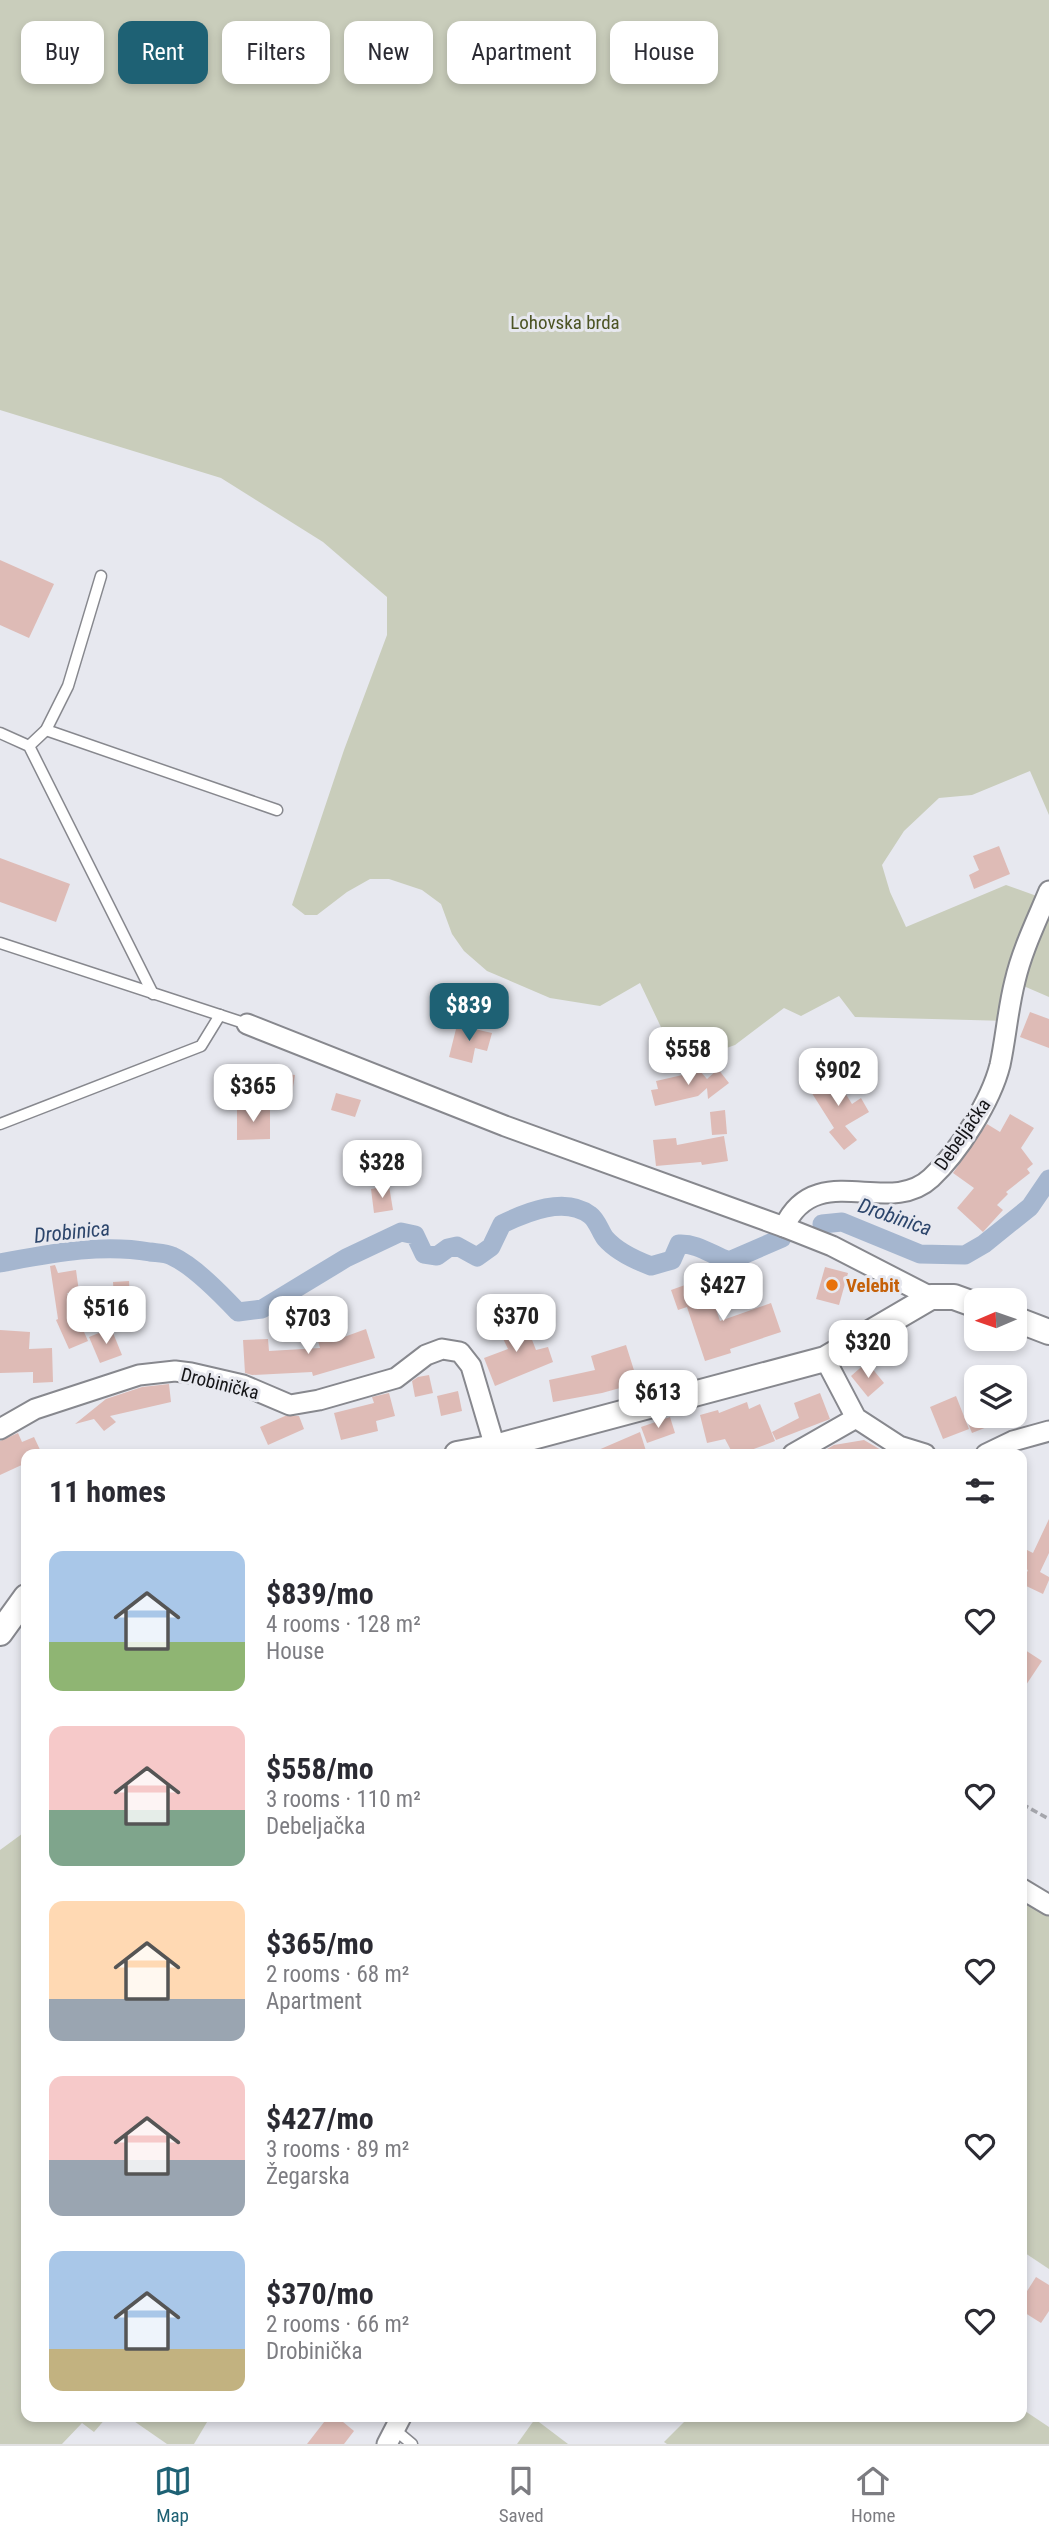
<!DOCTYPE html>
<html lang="en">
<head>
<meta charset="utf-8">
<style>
	:root { --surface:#fff; --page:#f2f2f3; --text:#2b2b33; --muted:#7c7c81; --line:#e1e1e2; --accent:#1e6174 }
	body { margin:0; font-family:"Roboto Condensed",sans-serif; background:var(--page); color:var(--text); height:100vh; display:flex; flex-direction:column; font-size:26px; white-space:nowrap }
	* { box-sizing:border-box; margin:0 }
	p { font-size:23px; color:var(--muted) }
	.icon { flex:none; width:38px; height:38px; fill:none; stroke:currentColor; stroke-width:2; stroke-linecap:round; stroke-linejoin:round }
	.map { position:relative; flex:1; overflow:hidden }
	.side { position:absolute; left:21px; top:1449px; width:1006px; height:973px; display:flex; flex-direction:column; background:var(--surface); border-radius:14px; box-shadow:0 4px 10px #0003 }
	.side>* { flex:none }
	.hud { position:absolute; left:21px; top:21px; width:1008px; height:63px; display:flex; gap:14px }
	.needle { width:46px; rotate:268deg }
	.tools { position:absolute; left:964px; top:1288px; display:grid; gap:14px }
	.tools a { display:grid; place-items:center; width:63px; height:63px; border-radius:14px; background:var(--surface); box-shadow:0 4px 10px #0003; font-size:35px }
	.price { position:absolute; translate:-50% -60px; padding:0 16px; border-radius:14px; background:#fff; color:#222; font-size:23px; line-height:46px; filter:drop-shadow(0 2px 4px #0008) }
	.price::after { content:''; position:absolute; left:50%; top:42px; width:21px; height:16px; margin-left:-10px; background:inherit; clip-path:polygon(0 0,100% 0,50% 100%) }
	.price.on { background:var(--accent); color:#fff }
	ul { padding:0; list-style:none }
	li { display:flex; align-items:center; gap:21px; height:175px; padding:0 28px }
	li span { display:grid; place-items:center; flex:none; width:196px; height:140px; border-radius:14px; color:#555 }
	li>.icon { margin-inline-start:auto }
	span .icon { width:84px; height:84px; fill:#fffc; stroke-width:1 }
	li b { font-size:30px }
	h2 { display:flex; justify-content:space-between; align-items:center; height:84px; padding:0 28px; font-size:30px }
	.chip { padding:0 24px; border-radius:14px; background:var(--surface); box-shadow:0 4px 10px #0003; font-size:24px; line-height:63px }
	.chip.on { background:var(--accent); color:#fff }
	.menu { display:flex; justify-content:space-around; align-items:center; height:98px; border-top:2px solid var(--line); background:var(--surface); font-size:19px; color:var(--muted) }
	.menu a { display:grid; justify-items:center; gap:4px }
	.menu .on { color:var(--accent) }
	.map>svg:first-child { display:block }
	.green { fill:#c9cdbb }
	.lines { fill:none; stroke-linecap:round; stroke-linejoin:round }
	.canal { stroke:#a5b6cf; stroke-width:19 }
	.building { fill:#debbb6 }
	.service-casing { stroke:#87888e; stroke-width:13 }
	.minor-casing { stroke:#87888e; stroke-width:23 }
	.tertiary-casing { stroke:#87888e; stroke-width:28 }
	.path { stroke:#a5a6ac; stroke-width:3.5; stroke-dasharray:7 3.5; stroke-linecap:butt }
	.service { stroke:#fff; stroke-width:10 }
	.minor { stroke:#fff; stroke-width:19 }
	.tertiary { stroke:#fff; stroke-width:24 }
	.food-dot { fill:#e8710a; stroke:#e7e8ef; stroke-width:2.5 }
	.labels { text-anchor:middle; stroke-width:6; stroke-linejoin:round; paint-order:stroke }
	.park-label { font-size:19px; fill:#4c5424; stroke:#e7e8ef }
	.street-label { font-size:19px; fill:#151518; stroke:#e7e8ef }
	.food-label { font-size:19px; font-weight:bold; fill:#c56008; stroke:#e7e8ef; text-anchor:start }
	.water-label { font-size:21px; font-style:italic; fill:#2c456b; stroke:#e7e8ef }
</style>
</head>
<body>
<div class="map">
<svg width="1049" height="2444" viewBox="0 0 1049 2444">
	<rect width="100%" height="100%" fill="#e7e8ef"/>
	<g class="green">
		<polygon points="0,0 1049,0 1049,815 1030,771 972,795 939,798 904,831 882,865 890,892 906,927 1006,885 1045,899 1049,891 1049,997 1014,982 1009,1021 855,1017 839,996 801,1016 784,1008 735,1045 679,1065 640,983 600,1006 550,998 487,971 464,951 452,934 441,904 422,890 389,879 370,879 347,892 317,915 305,915 292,905 344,750 387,635 387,597 323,542 221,478 0,410"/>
		<polygon points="26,1831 26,2417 107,2417 94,2432 82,2423 62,2444 0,2444 0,1850"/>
		<polygon points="1022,1889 1049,1905 1049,2269 1022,2251"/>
		<polygon points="1022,2409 1049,2427 1049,2444 667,2444 664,2442 689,2417 1022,2417"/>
		<polygon points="128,2417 210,2417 194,2444 167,2444"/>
		<polygon points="535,2419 568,2444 517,2444"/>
	</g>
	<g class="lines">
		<g class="canal">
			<polyline points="822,1224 842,1222 920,1254 965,1255 984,1244 1030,1207 1049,1179"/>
			<path d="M0,1263C49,1254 100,1243 150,1252C157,1253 166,1253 172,1256C194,1266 221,1294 238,1312L262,1309L346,1258L401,1232L415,1235L424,1254L437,1256L448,1248L457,1246L477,1257L491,1247L502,1224C527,1212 565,1196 590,1215C597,1220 600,1231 605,1238C617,1252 635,1260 651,1266L672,1260L679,1244C697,1243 712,1255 729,1261L782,1238"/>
		</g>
	</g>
	<g class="building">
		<polygon points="0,560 54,584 29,638 0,625"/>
		<polygon points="999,846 1010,874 974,889 969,875 979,870 973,856"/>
		<polygon points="0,858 70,884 56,922 0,902"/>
		<polygon points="1030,1012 1049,1019 1049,1048 1020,1037"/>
		<polygon points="457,1025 492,1033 487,1051 475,1048 472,1063 449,1057"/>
		<polygon points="718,1069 729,1083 708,1099 707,1088 698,1096 655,1106 651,1090 658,1089 656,1081 700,1071 707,1079"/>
		<polygon points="271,1072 295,1075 291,1099 268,1096"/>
		<polygon points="832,1072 852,1104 861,1098 869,1112 845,1126 857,1140 844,1150 829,1132 834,1128 808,1087"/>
		<polygon points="336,1093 361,1100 355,1117 331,1110"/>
		<polygon points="237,1109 270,1109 270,1139 237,1140"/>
		<polygon points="725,1110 727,1134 712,1135 710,1112"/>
		<polygon points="1010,1114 1034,1128 1021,1148 1033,1164 1027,1169 1030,1173 1006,1192 1008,1194 997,1205 1003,1210 983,1232 957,1208 974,1188 953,1173 987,1124 1000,1132"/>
		<polygon points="724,1136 728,1161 702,1165 701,1162 656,1166 653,1140 676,1138 677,1145"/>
		<polygon points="389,1186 393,1210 374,1213 371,1189"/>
		<polygon points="55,1265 58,1273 76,1270 79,1292 67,1293 88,1341 69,1349 56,1320 58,1319 50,1266"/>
		<polygon points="825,1267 848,1273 839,1305 816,1299"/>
		<polygon points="699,1280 709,1308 715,1306 720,1321 771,1303 781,1332 730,1349 731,1353 705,1361 687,1307 678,1310 671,1290"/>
		<polygon points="129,1281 130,1299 114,1300 113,1282"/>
		<polygon points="518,1316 526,1333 529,1332 536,1350 548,1347 553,1362 495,1386 484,1358 508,1349 497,1326"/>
		<polygon points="111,1328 122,1355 100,1363 89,1337"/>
		<polygon points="366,1329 375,1358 313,1376 312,1372 252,1375 245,1373 243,1340 268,1339 269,1351 320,1348 318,1341 344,1334 344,1337"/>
		<polygon points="0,1330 30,1332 29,1349 52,1348 53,1382 33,1383 33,1372 0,1373"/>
		<polygon points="626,1345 638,1383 602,1393 553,1402 549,1380 595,1370 591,1356"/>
		<polygon points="867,1362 884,1383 868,1397 851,1376"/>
		<polygon points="429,1375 433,1393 415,1397 412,1381 418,1377"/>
		<polygon points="169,1384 171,1402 110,1416 116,1422 104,1431 94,1419 75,1424 106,1399 142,1387"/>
		<polygon points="458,1391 462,1411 441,1416 437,1396"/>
		<polygon points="389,1393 395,1416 376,1421 378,1431 341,1440 334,1413 374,1403 372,1397"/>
		<polygon points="820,1393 830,1419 776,1440 772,1432 799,1418 794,1403"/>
		<polygon points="956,1396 969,1429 943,1439 930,1407"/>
		<polygon points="747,1402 749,1409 760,1404 775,1441 751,1450 752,1454 733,1454 725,1439 707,1443 700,1415 718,1410 719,1413"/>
		<polygon points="285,1416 299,1416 304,1429 268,1445 260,1427"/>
		<polygon points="965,1416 1012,1416 1012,1417 972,1433"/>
		<polygon points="670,1417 675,1433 647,1443 641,1427"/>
		<polygon points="640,1432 647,1454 589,1454"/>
		<polygon points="18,1433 22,1442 34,1437 42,1454 26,1454 26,1463 0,1475 0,1441"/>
		<polygon points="864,1440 888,1454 827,1454 827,1449 834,1445"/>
		<polygon points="1049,1519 1049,1553 1040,1572 1049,1577 1049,1580 1043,1594 1022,1584 1028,1570 1022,1567 1022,1560 1027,1550 1033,1553"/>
		<polygon points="1022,1648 1042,1661 1022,1691"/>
		<polygon points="1036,2277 1049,2285 1049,2311 1041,2323 1022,2311 1022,2299"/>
		<polygon points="328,2417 337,2417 354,2431 344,2444 307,2444"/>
	</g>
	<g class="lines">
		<defs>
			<g id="service">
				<polyline points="46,730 277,810"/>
				<polyline points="0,733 29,746 153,994"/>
				<polyline points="29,746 46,730 68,686 101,576"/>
				<polyline points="0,943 247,1024"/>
				<polyline points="0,1124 201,1046 220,1015"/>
				<polyline points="394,2429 412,2444"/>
			</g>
			<g id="minor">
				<polyline points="247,1024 505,1126 784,1227 832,1246 931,1297"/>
				<path d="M784,1227C816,1158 888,1218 931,1178C958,1153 991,1101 1000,1065C1006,1037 1008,1008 1015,981C1022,950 1037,920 1049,891"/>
				<polyline points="825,1359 856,1418 899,1446 925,1454"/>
				<polyline points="0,1429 35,1409 139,1375 175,1371 191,1373 243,1385 290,1405 319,1400 396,1378 426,1355 442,1349 460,1352 471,1366 495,1447"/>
				<polyline points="793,1454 856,1418"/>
				<polyline points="986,1454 1013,1441 1049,1431"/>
				<polyline points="1022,1889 1049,1905"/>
				<polyline points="387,2444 401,2417"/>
			</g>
			<g id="tertiary">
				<polyline points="1015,1319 1049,1332"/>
				<polyline points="457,1454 495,1447 825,1359 931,1297 954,1297 976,1305"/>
				<polyline points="0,1633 26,1597"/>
			</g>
		</defs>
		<use href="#service" class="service-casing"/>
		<use href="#minor" class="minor-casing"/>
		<use href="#tertiary" class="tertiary-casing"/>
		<polyline class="path" points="1022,1804 1049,1819"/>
		<use href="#service" class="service"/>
		<use href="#minor" class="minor"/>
		<use href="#tertiary" class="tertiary"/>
	</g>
	<circle class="food-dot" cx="832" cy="1285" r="7"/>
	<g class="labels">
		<g class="park-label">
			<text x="565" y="329">Lohovska brda</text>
		</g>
		<g class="street-label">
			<text transform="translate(962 1134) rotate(-55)" y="7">Debeljačka</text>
			<text transform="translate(220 1383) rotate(14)" y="7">Drobinička</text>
		</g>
		<g class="food-label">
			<text x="846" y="1292">Velebit</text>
		</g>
		<g class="water-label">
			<text transform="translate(895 1217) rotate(19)" y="7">Drobinica</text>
			<text transform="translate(72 1232) rotate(-6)" y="7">Drobinica</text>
		</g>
	</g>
</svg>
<div class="tools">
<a><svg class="needle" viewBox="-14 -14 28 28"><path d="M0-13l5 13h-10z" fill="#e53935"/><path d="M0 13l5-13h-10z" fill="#7c7c81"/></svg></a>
<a><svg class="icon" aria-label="layers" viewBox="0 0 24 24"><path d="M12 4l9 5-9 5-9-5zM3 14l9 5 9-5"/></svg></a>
</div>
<b class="price on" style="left:469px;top:1043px">$839</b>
<b class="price" style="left:688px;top:1087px">$558</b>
<b class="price" style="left:838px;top:1108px">$902</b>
<b class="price" style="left:253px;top:1124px">$365</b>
<b class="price" style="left:382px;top:1200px">$328</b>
<b class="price" style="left:723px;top:1323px">$427</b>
<b class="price" style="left:106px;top:1346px">$516</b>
<b class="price" style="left:516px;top:1354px">$370</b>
<b class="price" style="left:308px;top:1356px">$703</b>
<b class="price" style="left:868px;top:1380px">$320</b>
<b class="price" style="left:658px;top:1430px">$613</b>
<div class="hud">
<a class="chip">Buy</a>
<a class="chip on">Rent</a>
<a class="chip">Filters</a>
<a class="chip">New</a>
<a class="chip">Apartment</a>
<a class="chip">House</a>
</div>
<section class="side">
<h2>11 homes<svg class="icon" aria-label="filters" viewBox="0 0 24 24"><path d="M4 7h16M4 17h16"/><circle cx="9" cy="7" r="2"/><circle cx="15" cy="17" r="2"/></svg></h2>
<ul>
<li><span style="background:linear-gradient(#a9c7e8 65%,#8fb573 0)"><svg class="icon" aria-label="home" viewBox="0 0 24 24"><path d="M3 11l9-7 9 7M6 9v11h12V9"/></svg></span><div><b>$839/mo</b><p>4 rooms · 128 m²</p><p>House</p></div><svg class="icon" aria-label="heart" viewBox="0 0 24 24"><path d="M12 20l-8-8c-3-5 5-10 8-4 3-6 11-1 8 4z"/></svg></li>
<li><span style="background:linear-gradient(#f6c9c9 60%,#7fa58c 0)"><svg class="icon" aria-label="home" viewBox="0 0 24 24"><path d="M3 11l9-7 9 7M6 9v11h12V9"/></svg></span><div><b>$558/mo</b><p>3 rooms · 110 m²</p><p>Debeljačka</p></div><svg class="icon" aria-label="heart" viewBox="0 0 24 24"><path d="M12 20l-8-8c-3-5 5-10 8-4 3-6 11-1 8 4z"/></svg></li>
<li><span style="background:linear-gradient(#ffd9b3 70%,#9aa5b1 0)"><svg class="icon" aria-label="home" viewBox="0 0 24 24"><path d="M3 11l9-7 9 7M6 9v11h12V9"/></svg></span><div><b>$365/mo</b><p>2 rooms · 68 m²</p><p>Apartment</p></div><svg class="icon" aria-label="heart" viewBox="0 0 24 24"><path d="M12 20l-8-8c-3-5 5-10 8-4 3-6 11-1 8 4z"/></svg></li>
<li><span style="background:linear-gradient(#f6c9c9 60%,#9aa5b1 0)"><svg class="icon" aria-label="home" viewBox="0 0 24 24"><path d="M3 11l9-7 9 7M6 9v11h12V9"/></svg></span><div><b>$427/mo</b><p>3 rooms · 89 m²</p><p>Žegarska</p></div><svg class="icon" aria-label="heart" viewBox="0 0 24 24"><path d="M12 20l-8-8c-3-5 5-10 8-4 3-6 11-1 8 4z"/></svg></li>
<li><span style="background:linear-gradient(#a9c7e8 70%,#c2b280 0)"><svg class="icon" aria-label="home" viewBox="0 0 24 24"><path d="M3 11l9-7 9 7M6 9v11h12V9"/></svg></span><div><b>$370/mo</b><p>2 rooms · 66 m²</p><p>Drobinička</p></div><svg class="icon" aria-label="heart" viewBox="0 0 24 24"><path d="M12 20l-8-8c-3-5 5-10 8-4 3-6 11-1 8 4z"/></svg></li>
</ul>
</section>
</div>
<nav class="menu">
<a class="on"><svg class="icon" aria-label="map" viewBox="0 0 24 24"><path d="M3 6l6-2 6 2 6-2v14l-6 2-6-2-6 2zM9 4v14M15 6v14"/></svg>Map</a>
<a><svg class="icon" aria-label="saved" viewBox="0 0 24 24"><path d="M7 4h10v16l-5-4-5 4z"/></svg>Saved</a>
<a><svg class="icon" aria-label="home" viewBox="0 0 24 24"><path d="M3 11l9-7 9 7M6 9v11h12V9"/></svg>Home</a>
</nav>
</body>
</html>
